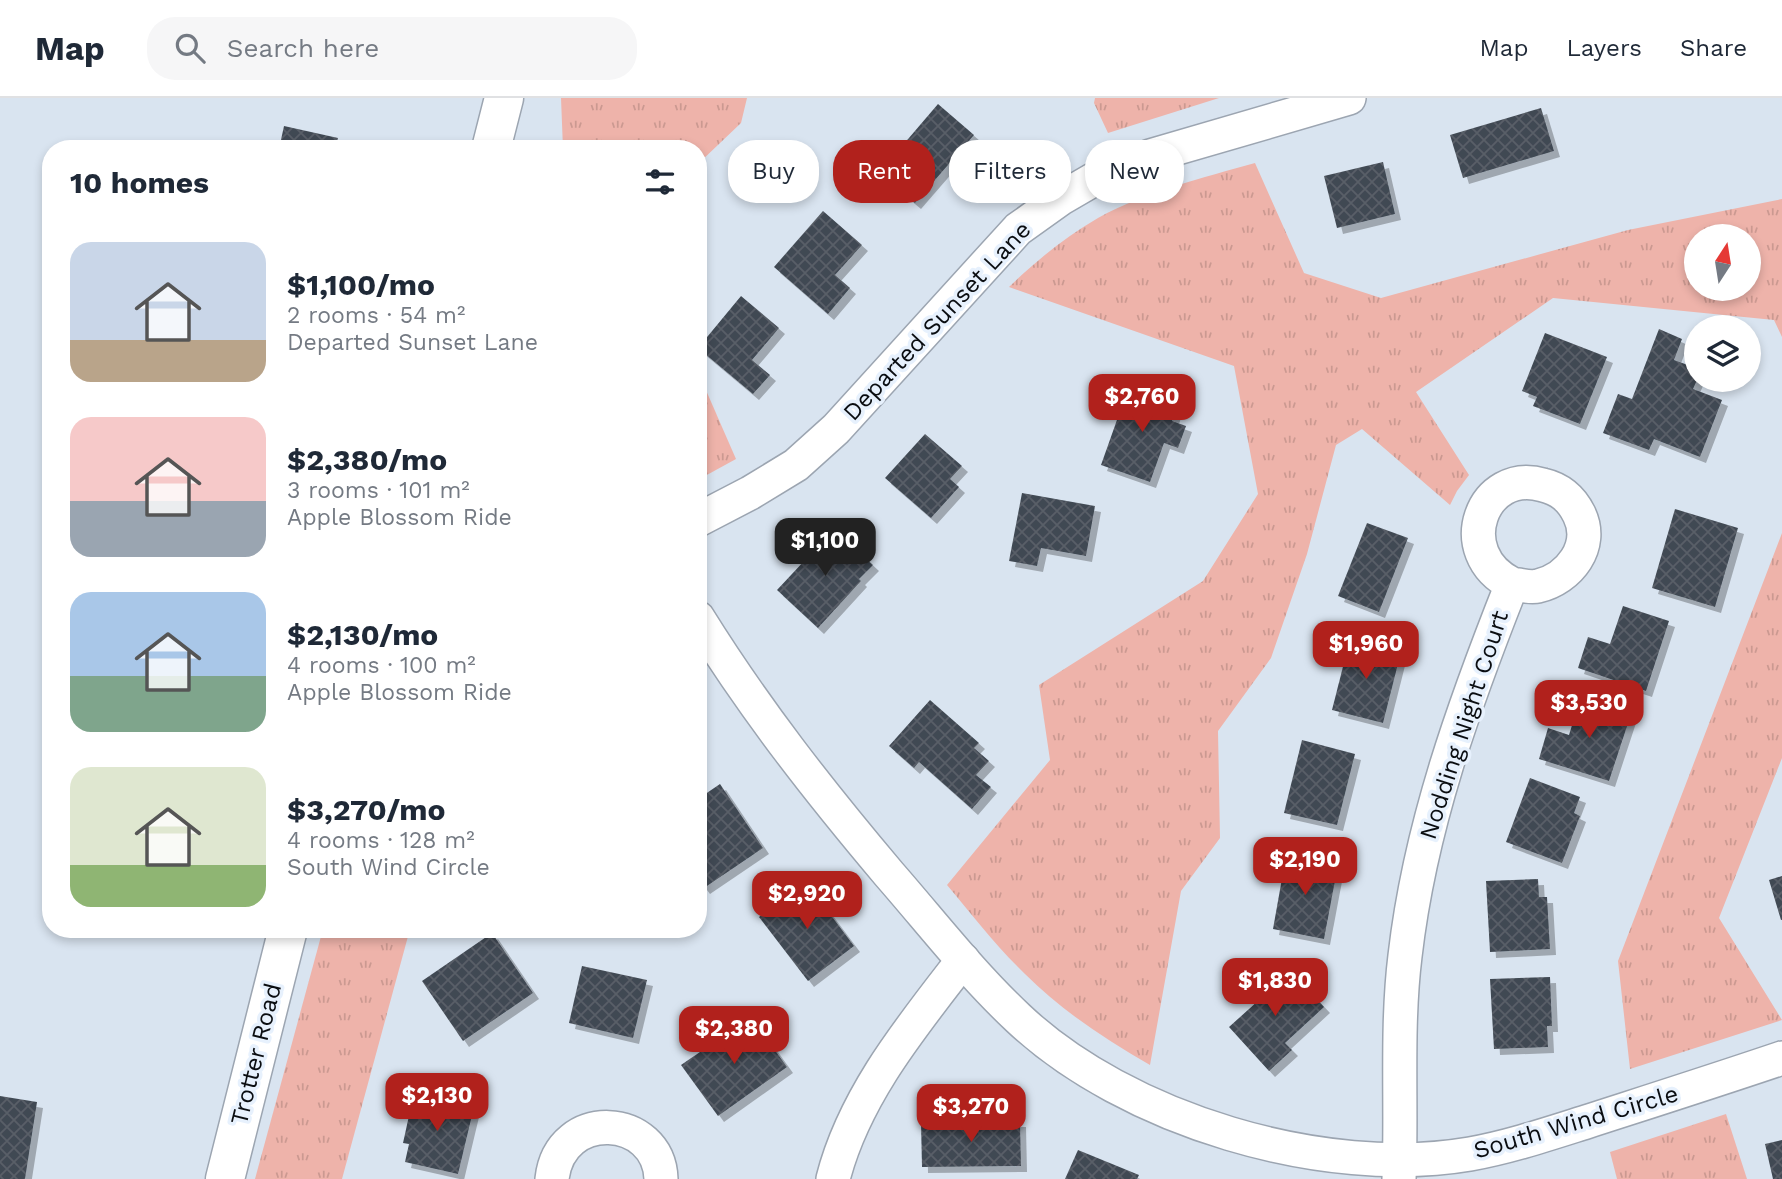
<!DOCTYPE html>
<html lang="en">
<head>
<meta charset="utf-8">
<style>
	:root { --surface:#fff; --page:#f6f6f7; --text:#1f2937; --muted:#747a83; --line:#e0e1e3; --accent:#b1211c }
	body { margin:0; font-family:"Work Sans",sans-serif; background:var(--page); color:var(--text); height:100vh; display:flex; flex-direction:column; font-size:26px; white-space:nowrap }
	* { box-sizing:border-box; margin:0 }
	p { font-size:23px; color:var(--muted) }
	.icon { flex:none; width:38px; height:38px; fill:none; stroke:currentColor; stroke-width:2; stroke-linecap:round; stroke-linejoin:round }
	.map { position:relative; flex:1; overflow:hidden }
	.details { position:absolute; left:42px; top:42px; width:665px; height:798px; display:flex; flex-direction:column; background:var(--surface); border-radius:28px; box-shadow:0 4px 10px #0003 }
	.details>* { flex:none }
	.hud { position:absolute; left:728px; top:42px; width:665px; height:63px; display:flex; gap:14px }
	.needle { width:46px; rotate:12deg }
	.buttons { position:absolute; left:1684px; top:126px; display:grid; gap:14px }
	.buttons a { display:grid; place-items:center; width:77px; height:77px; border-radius:50%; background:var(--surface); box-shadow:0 4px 10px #0003; font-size:35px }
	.price { position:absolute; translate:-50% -60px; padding:0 16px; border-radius:14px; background:var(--accent); color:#fff; font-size:23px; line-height:46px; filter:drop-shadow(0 2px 4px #0008) }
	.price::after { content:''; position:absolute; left:50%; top:42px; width:21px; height:16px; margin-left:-10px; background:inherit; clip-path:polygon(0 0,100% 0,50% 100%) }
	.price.current { background:#222; color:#fff }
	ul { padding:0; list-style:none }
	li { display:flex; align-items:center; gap:21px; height:175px; padding:0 28px }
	li span { display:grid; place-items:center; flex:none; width:196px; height:140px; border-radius:21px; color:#555 }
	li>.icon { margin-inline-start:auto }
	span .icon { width:84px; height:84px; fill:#fffc; stroke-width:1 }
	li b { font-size:30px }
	h2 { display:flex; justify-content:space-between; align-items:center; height:84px; padding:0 28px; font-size:30px }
	.tag { padding:0 24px; border-radius:28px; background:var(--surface); box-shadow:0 4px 10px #0003; font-size:24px; line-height:63px }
	.tag.current { background:var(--accent); color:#fff }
	header { display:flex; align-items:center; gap:42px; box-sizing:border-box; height:98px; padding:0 35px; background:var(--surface); border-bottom:2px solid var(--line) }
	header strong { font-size:33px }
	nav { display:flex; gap:38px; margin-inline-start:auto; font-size:24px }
	.search { width:490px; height:63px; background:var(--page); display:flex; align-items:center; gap:18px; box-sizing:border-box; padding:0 24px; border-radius:28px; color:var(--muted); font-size:26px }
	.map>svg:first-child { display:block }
	.grass { fill:url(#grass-tufts); fill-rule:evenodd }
	.building { fill:url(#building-cross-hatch); filter:url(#shadow) }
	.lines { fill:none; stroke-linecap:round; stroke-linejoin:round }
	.minor-casing { stroke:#9ca5b1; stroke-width:36 }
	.tertiary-casing { stroke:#9ca5b1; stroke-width:41 }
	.minor { stroke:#fff; stroke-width:33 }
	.tertiary { stroke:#fff; stroke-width:38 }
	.labels { text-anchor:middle; stroke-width:7; stroke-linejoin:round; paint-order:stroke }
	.street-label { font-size:24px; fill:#0a0d11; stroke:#e7f1fd }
</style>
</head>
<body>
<header>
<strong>Map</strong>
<div class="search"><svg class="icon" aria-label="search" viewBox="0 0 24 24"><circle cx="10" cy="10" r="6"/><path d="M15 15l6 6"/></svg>Search here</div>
<nav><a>Map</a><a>Layers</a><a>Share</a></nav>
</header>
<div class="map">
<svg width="1782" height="1081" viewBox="0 0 1782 1081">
	<defs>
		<pattern id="grass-tufts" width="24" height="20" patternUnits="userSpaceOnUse" patternTransform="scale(1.75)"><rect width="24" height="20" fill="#eeb3aa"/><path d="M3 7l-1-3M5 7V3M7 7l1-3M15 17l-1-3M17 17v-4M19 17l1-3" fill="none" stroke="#cb9991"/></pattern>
		<pattern id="building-cross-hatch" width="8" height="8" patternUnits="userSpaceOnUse" patternTransform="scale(1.75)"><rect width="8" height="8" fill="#414953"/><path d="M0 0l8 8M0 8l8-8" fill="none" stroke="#585f67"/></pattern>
		<filter id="shadow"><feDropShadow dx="6" dy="6" stdDeviation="0" flood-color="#0004"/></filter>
	</defs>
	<rect width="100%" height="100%" fill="#d9e4f0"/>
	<g class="grass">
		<polygon points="561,0 747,0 741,25 698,66 698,51 563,51"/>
		<polygon points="1095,0 1219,0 1108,35 1094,5"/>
		<path d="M1255,65L1304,175L1381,200L1628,132L1782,101V239L1774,222L1553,200L1416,294L1469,377L1457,393L1450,407L1362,331L1336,347L1307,456L1271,560L1218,633L1220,740L1181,793L1150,967C1105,941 1062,913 1025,876C997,849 972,817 947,787L1050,662L1039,587L1203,483L1258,396L1234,268L1009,189C1036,163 1065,139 1098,120C1147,93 1202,80 1255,65ZM1696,138H1748V191H1696Z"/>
		<polygon points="698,274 736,361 705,378 698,376"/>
		<polygon points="1782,435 1782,660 1719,820 1782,922 1630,971 1618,863"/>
		<polygon points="323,831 410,831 342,1081 255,1081"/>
		<polygon points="1726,1016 1747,1081 1617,1081 1610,1054"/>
	</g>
	<g class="building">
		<polygon points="938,6 974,37 915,105 879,75"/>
		<polygon points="1541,10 1554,53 1463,80 1450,37"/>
		<polygon points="284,28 338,40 335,51 279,51"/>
		<polygon points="1383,64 1395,116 1337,130 1324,78"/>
		<polygon points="823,113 862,147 835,177 850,190 828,216 774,169"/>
		<polygon points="741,198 779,230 752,262 770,277 753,296 698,250"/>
		<polygon points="1659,231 1682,241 1674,262 1696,270 1697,282 1693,291 1722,302 1700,359 1654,341 1649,352 1603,335 1618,296 1632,301"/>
		<polygon points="1545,235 1607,259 1580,326 1533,308 1537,299 1522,293"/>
		<polygon points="1129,288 1178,305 1172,323 1186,328 1178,350 1164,345 1150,384 1101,367"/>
		<polygon points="925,336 962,368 950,381 959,389 931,420 885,380"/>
		<polygon points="1022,395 1095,408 1086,458 1041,450 1037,468 1009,463"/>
		<polygon points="1675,411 1738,430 1715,509 1652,490"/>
		<polygon points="1367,425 1408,440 1379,514 1338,498"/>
		<polygon points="834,431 873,467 859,481 861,483 818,530 777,492"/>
		<polygon points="1623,508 1669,523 1646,593 1578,570 1588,539 1610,546"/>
		<polygon points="1350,541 1401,554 1383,625 1332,612"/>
		<polygon points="1581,598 1632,613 1609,683 1539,661 1548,630 1569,637"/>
		<polygon points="930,602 979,645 974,650 989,663 976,677 991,689 972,711 919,664 914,670 889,648"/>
		<polygon points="1302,642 1355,656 1337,727 1284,715"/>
		<polygon points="1530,680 1580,699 1574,715 1580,718 1562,765 1506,744"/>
		<polygon points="720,686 763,750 704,790 698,782 698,701"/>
		<polygon points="1286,758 1338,767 1324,841 1273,831"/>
		<polygon points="1782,778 1782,822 1781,822 1769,782"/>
		<polygon points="1538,781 1539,799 1547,799 1550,851 1490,854 1486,783"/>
		<polygon points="806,784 854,848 808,883 759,819"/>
		<polygon points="492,835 533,895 463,943 422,883"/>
		<polygon points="582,868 647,882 633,940 569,925"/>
		<polygon points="1267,874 1277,886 1291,874 1324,909 1285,945 1292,952 1269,973 1229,929 1259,902 1249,891"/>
		<polygon points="1550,879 1552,928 1547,928 1548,949 1494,951 1490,881"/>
		<polygon points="751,919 787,969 718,1018 681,967"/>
		<polygon points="414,995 474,1009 458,1076 405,1064 409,1046 403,1045"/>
		<polygon points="0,998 37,1004 25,1081 0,1081"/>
		<polygon points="1020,1023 1021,1068 922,1069 921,1024"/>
		<polygon points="1782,1042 1782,1081 1773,1081 1765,1046"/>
		<polygon points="1078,1052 1139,1077 1137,1081 1065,1081"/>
	</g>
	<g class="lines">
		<defs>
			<g id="minor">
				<polyline points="698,422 750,395 796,367 836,331 1018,131 1060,101 1103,76 1150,58 1349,0"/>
				<path d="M698,520C756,613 819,693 889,776C931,824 971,876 1018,920C1126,1022 1324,1081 1470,1056C1509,1049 1548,1036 1586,1024C1651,1003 1717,982 1782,960"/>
				<path d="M552,1081C560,1009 659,1016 661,1081"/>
				<path d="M833,1081C854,998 912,928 963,862"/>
				<path d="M1399,1081C1402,1007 1396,931 1405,858C1420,728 1464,607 1512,486C1450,455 1482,369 1543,387C1560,391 1571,400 1579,416C1595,448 1569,481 1538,488C1530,490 1520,487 1512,486"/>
			</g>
			<g id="tertiary">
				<polyline points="491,51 504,0"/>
				<polyline points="225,1081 288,831"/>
			</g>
		</defs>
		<use href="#minor" class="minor-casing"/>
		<use href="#tertiary" class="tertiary-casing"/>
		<use href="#minor" class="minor"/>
		<use href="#tertiary" class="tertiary"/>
	</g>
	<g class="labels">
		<g class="street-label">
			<text transform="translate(937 223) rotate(-47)" y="8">Departed Sunset Lane</text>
			<text transform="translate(1464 627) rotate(-72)" y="8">Nodding Night Court</text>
			<text transform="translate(256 956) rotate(-76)" y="8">Trotter Road</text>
			<text transform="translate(1576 1024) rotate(-16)" y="8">South Wind Circle</text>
		</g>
	</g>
</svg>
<div class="buttons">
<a><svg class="needle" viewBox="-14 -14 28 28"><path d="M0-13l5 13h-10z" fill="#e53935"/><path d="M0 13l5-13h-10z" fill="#747a83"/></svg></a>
<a><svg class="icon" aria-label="layers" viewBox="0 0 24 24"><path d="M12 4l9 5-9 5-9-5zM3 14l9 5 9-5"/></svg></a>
</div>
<b class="price" style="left:1142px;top:336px">$2,760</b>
<b class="price current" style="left:825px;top:480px">$1,100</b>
<b class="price" style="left:1366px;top:583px">$1,960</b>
<b class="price" style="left:1589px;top:642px">$3,530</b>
<b class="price" style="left:1305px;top:799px">$2,190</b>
<b class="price" style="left:807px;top:833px">$2,920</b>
<b class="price" style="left:1275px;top:920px">$1,830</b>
<b class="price" style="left:734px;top:968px">$2,380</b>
<b class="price" style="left:437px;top:1035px">$2,130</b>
<b class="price" style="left:971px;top:1046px">$3,270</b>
<div class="hud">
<a class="tag">Buy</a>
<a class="tag current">Rent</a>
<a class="tag">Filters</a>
<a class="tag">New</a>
</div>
<section class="details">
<h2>10 homes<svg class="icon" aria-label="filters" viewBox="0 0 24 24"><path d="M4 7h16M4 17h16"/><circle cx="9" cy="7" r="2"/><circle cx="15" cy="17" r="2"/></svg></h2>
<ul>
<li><span style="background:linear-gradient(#c9d6e8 70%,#b9a48a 0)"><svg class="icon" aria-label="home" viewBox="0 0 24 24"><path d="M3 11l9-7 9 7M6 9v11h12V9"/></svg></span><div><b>$1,100/mo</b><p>2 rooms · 54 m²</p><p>Departed Sunset Lane</p></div></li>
<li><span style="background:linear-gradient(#f6c9c9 60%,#9aa5b1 0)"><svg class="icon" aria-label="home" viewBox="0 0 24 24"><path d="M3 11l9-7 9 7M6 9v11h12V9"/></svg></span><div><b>$2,380/mo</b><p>3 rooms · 101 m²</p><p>Apple Blossom Ride</p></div></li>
<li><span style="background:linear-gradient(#a9c7e8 60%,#7fa58c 0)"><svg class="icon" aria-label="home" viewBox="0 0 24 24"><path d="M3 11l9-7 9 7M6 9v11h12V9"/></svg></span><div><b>$2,130/mo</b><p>4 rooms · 100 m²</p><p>Apple Blossom Ride</p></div></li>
<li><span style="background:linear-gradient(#dfe7d0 70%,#8fb573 0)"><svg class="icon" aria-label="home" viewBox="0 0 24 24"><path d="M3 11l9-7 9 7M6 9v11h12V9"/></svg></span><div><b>$3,270/mo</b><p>4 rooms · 128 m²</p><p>South Wind Circle</p></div></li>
</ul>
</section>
</div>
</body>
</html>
